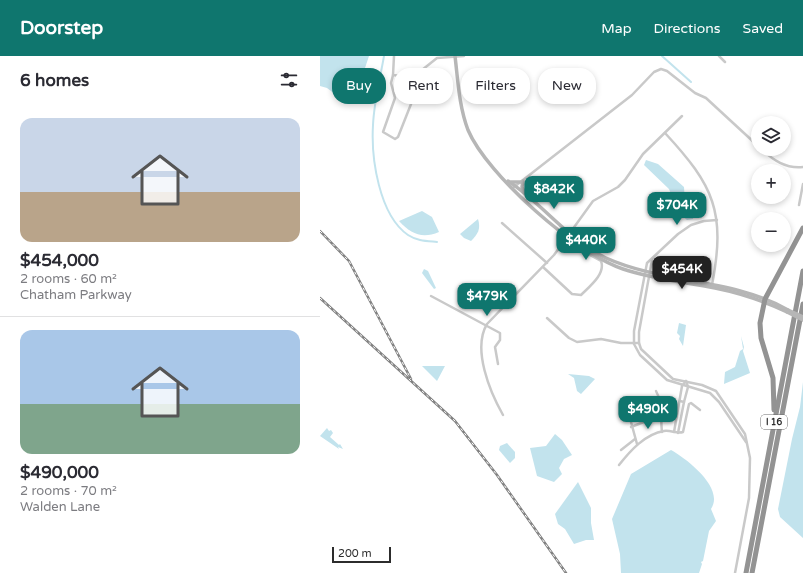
<!DOCTYPE html>
<html lang="en">
<head>
<meta charset="utf-8">
<style>
	:root { --surface:#fff; --page:#f2f2f3; --text:#2b2b33; --muted:#7c7c81; --line:#e1e1e2; --accent:#0f766e }
	body { margin:0; font-family:"Varela Round",sans-serif; background:var(--page); color:var(--text); height:100vh; display:flex; flex-direction:column; font-size:15px; white-space:nowrap }
	* { box-sizing:border-box; margin:0 }
	p { font-size:13px; color:var(--muted) }
	.icon { flex:none; width:22px; height:22px; fill:none; stroke:currentColor; stroke-width:2; stroke-linecap:round; stroke-linejoin:round }
	.map { position:relative; flex:1; overflow:hidden }
	.drawer { display:flex; flex-direction:column; background:var(--surface); width:320px }
	.drawer>* { flex:none }
	.guide { position:absolute; left:12px; top:12px; width:380px; height:36px; display:flex; gap:8px }
	.fabs { position:absolute; left:431px; top:60px; display:grid; gap:8px }
	.fabs a { display:grid; place-items:center; width:40px; height:40px; border-radius:50%; background:var(--surface); box-shadow:0 2px 6px #0003; font-size:20px }
	.scale { position:absolute; left:12px; bottom:10px; width:59px; box-sizing:border-box; padding-left:4px; border:2px solid #2c2c2c; border-top:0; font-size:11px; line-height:14px; white-space:nowrap; color:#2c2c2c; -webkit-text-stroke:3px #fff; paint-order:stroke }
	.price { position:absolute; translate:-50% -34px; padding:0 9px; border-radius:8px; background:var(--accent); color:#fff; font-size:13px; line-height:26px; filter:drop-shadow(0 1px 2px #0008) }
	.price::after { content:''; position:absolute; left:50%; top:24px; width:12px; height:9px; margin-left:-6px; background:inherit; clip-path:polygon(0 0,100% 0,50% 100%) }
	.price.current { background:#222; color:#fff }
	ul { padding:0; list-style:none }
	li { display:grid; align-content:center; gap:8px; height:212px; padding:0 20px }
	li+li { border-top:1px solid var(--line) }
	li span { display:grid; place-items:center; height:124px; border-radius:12px; color:#555 }
	li>.icon { margin-inline-start:auto }
	span .icon { width:72px; height:72px; fill:#fffc; stroke-width:1 }
	li b { font-size:17px }
	h2 { display:flex; justify-content:space-between; align-items:center; height:48px; padding:0 20px; font-size:17px }
	.pill { padding:0 14px; border-radius:16px; background:var(--surface); box-shadow:0 2px 6px #0003; font-size:14px; line-height:36px }
	.pill.current { background:var(--accent); color:#fff }
	header { display:flex; align-items:center; gap:24px; box-sizing:border-box; height:56px; padding:0 20px; background:var(--accent); color:#fff }
	header strong { font-size:19px }
	nav { display:flex; gap:22px; margin-inline-start:auto; font-size:14px }
	main { display:flex; flex:1; min-height:0 }
	.map>svg:first-child { display:block }
	.water { fill:#c2e3ed }
	.lines { fill:none; stroke-linecap:round; stroke-linejoin:round }
	.canal { stroke:#c2e3ed; stroke-width:2 }
	.street { stroke:#c9c9c9; stroke-width:2.5 }
	.secondary { stroke:#b6b6b6; stroke-width:3.5 }
	.highway { stroke:#939393; stroke-width:5 }
	.rail-casing { stroke:#818181; stroke-width:2.5 }
	.rail { stroke:#fff; stroke-width:1; stroke-dasharray:3; stroke-linecap:butt }
	.secondary-bridge { stroke:#b6b6b6; stroke-width:3.5 }
	.labels { text-anchor:middle; stroke-width:4; stroke-linejoin:round; paint-order:stroke }
	.shield { fill:#fff; stroke:#6b6b6b; stroke-width:1 }
	.shield-label { font-size:9px; font-weight:bold; fill:#2c2c2c }
</style>
</head>
<body>
<header>
<strong>Doorstep</strong>
<nav><a>Map</a><a>Directions</a><a>Saved</a></nav>
</header>
<main>
<section class="drawer">
<h2>6 homes<svg class="icon" aria-label="filters" viewBox="0 0 24 24"><path d="M4 7h16M4 17h16"/><circle cx="9" cy="7" r="2"/><circle cx="15" cy="17" r="2"/></svg></h2>
<ul>
<li><span style="background:linear-gradient(#c9d6e8 60%,#b9a48a 0)"><svg class="icon" aria-label="home" viewBox="0 0 24 24"><path d="M3 11l9-7 9 7M6 9v11h12V9"/></svg></span><div><b>$454,000</b><p>2 rooms · 60 m²</p><p>Chatham Parkway</p></div></li>
<li><span style="background:linear-gradient(#a9c7e8 60%,#7fa58c 0)"><svg class="icon" aria-label="home" viewBox="0 0 24 24"><path d="M3 11l9-7 9 7M6 9v11h12V9"/></svg></span><div><b>$490,000</b><p>2 rooms · 70 m²</p><p>Walden Lane</p></div></li>
</ul>
</section>
<div class="map">
<svg width="483" height="517" viewBox="0 0 483 517">
	<rect width="100%" height="100%" fill="#fff"/>
	<g class="water">
		<polygon points="0,0 49,0 39,30 15,38 7,32 0,30"/>
		<polygon points="326,104 338,108 364,131 365,146 374,157 373,163 367,164 359,157 349,133 324,109"/>
		<path d="M102,155L112,161L119,176C102,183 91,178 79,165Z"/>
		<path d="M158,163C161,173 158,178 151,185L144,182L140,178Z"/>
		<polygon points="104,213 108,215 116,232 114,233 102,217"/>
		<polygon points="359,267 366,269 363,290 359,283 360,280 357,277"/>
		<polygon points="421,280 424,291 423,295 430,317 404,328 405,316 415,311 420,295 423,293"/>
		<polygon points="102,310 125,310 117,325"/>
		<polygon points="248,318 269,320 275,323 261,338 257,335 254,322"/>
		<polygon points="483,326 483,482 460,461 458,453 472,383 480,351"/>
		<polygon points="7,372 9,375 11,374 13,377 10,381 19,389 20,388 23,393 18,391 19,393 0,380"/>
		<polygon points="235,378 242,384 252,399 244,403 239,412 242,418 234,426 217,420 210,392 226,390"/>
		<polygon points="187,387 195,396 195,402 190,407 179,394 180,390"/>
		<path d="M351,394C367,403 405,432 391,453L396,465L389,475L383,505L381,506L382,508L379,517H301L300,498L292,463L311,418Z"/>
		<polygon points="258,426 271,452 271,467 274,484 266,484 254,488 245,473 238,468 235,458"/>
	</g>
	<g class="lines">
		<g class="canal">
			<path d="M64,0C60,23 54,46 53,69C51,102 59,159 88,179C97,185 107,185 117,186"/>
			<polyline points="342,0 371,26"/>
		</g>
		<g class="street">
			<polyline points="74,0 73,19 81,20 102,14 117,2 144,0"/>
			<polyline points="399,0 405,6"/>
			<polyline points="73,19 71,27 75,42 63,76 75,83 78,81 93,43 74,37"/>
			<path d="M345,77C394,130 406,156 392,229"/>
			<path d="M441,93C453,104 466,113 483,111"/>
			<polyline points="194,131 312,39 334,16 341,13 347,15 375,37 386,42 438,90"/>
			<polyline points="479,149 483,128"/>
			<polyline points="397,164 384,165 371,169 358,178 327,207 314,275 314,288 320,299 347,324 390,337 399,346 426,386"/>
			<polyline points="182,167 227,207"/>
			<polyline points="332,204 319,276 319,287 321,293 353,323 382,329 396,335 425,378 430,402 429,442 415,517"/>
			<path d="M223,211L252,238L261,239C269,231 286,218 281,205L268,198L265,194"/>
			<polyline points="111,240 180,277 180,284 175,291 178,308"/>
			<polyline points="227,262 249,282 257,286 281,283 301,287 319,287"/>
			<path d="M336,335C344,349 340,361 342,376"/>
			<polyline points="360,345 364,346 368,331 366,325"/>
			<path d="M183,359C170,336 152,293 167,268L234,199L273,145L298,131L305,124L323,98L362,60"/>
			<polyline points="311,366 317,388"/>
			<polyline points="311,371 334,362 341,362"/>
			<polyline points="354,376 362,330 366,325"/>
			<polyline points="358,377 364,346"/>
			<polyline points="301,394 315,383"/>
			<path d="M299,409C310,395 325,378 344,375C351,374 357,378 363,376L369,348L371,347L380,354"/>
		</g>
		<g class="secondary">
			<path d="M135,0C138,25 139,50 148,74C167,119 257,198 303,213C333,223 365,226 395,232C420,237 444,245 467,256"/>
			<path d="M188,125C223,148 248,184 286,202C344,228 412,222 468,254"/>
			<polyline points="203,125 202,131 204,136"/>
			<polyline points="191,126 202,126"/>
		</g>
		<g class="highway">
			<polyline points="454,354 453,322 441,282 440,267 445,243 483,172"/>
			<polyline points="426,517 483,215"/>
			<polyline points="432,517 483,248"/>
		</g>
		<defs>
			<g id="rail">
				<polyline points="0,175 29,205 91,323"/>
				<polyline points="0,242 135,365 177,419 246,517"/>
			</g>
		</defs>
		<use href="#rail" class="rail-casing"/>
		<use href="#rail" class="rail"/>
		<g class="secondary-bridge">
			<polyline points="468,254 483,261"/>
			<polyline points="467,256 483,264"/>
		</g>
	</g>
	<g class="labels">
		<rect class="shield" x="441" y="359" width="26" height="14" rx="3"/>
		<g class="shield-label">
			<text x="454" y="369">I 16</text>
		</g>
	</g>
</svg>
<div class="fabs">
<a><svg class="icon" aria-label="layers" viewBox="0 0 24 24"><path d="M12 4l9 5-9 5-9-5zM3 14l9 5 9-5"/></svg></a>
<a>+</a>
<a>−</a>
</div>
<div class="scale">200 m</div>
<b class="price" style="left:234px;top:154px">$842K</b>
<b class="price" style="left:357px;top:170px">$704K</b>
<b class="price" style="left:266px;top:205px">$440K</b>
<b class="price current" style="left:362px;top:234px">$454K</b>
<b class="price" style="left:167px;top:261px">$479K</b>
<b class="price" style="left:328px;top:374px">$490K</b>
<div class="guide">
<a class="pill current">Buy</a>
<a class="pill">Rent</a>
<a class="pill">Filters</a>
<a class="pill">New</a>
</div>
</div>
</main>
</body>
</html>
